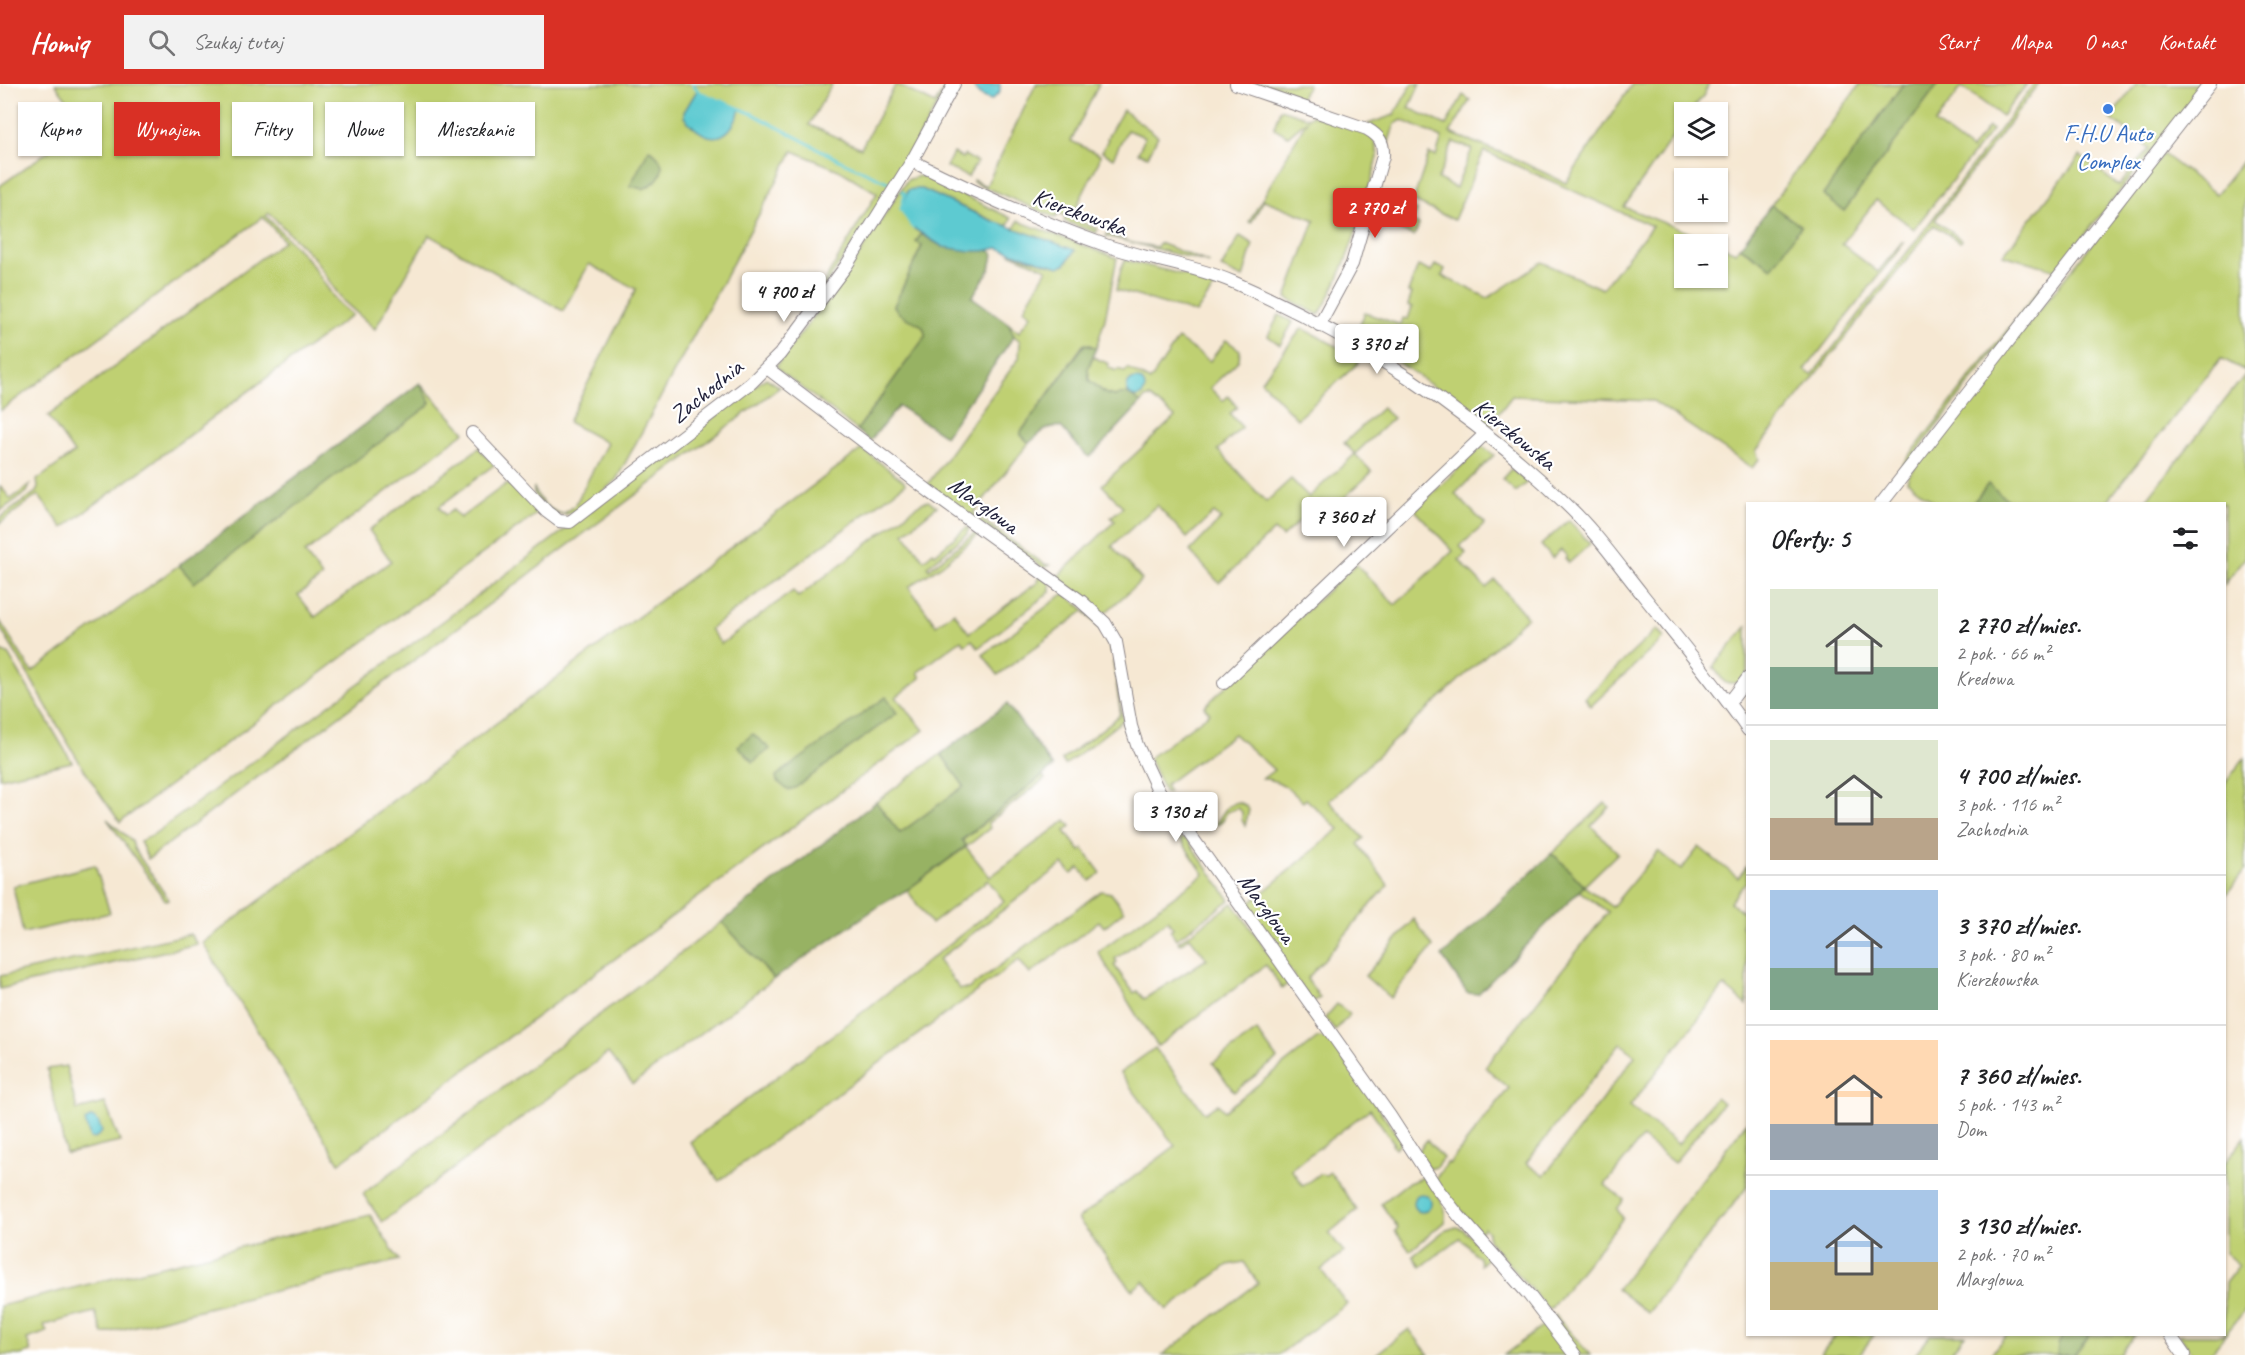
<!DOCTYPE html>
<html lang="pl">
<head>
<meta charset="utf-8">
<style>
	:root { --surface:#fff; --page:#f2f2f2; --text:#202124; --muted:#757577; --line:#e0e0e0; --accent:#d93025 }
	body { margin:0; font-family:Caveat,sans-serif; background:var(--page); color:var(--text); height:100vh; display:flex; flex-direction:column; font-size:22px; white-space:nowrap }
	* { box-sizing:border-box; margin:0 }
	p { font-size:20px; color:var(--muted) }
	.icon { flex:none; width:33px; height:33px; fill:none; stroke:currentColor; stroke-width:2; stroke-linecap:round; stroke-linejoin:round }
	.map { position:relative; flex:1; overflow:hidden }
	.drawer { position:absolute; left:1746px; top:418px; width:480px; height:834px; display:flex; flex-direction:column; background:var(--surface); border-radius:0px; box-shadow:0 2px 4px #0004 }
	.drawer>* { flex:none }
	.guide { position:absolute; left:18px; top:18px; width:570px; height:54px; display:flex; gap:12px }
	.controls { position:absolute; left:1674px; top:18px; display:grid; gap:12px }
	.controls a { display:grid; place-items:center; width:54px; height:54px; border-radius:0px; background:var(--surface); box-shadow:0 2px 4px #0004; font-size:30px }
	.price { position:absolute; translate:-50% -51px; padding:0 14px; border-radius:6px; background:#fff; color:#222; font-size:20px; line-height:39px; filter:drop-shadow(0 2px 3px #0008) }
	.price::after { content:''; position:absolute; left:50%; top:36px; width:18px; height:14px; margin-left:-9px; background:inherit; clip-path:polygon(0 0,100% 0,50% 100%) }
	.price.on { background:var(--accent); color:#fff }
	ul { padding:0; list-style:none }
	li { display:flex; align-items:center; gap:18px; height:150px; padding:0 24px }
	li+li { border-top:2px solid var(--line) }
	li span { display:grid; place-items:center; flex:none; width:168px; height:120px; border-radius:0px; color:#555 }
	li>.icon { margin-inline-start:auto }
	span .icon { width:72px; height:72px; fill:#fffc; stroke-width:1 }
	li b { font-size:26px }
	h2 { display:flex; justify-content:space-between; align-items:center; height:72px; padding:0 24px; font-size:26px }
	.tag { padding:0 21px; border-radius:0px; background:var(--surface); box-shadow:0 2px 4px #0004; font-size:21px; line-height:54px }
	.tag.on { background:var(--accent); color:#fff }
	header { display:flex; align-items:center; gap:36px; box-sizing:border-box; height:84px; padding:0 30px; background:var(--accent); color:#fff }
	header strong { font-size:28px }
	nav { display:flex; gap:33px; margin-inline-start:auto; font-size:21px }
	.search { width:420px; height:54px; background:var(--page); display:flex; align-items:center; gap:15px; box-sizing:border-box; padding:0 21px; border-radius:0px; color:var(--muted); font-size:22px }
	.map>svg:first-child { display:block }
	.green { fill:#bfd072; stroke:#707956; stroke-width:1.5; fill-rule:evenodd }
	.forest { fill:#97b264; stroke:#5c6a50; stroke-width:1.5 }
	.water { fill:#5dcad1; stroke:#407686; stroke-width:1.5 }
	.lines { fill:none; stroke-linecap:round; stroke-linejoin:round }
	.stream { stroke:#5dcad1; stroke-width:3 }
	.street-casing { stroke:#8c8587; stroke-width:14 }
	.street { stroke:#fff; stroke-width:12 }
	.shop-dot { fill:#3f7fe0; stroke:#fff; stroke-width:2 }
	.labels { text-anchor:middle; stroke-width:4.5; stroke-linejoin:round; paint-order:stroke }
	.shop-label { font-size:24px; fill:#366cbe; stroke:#fff }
	.street-label { font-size:24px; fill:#22223b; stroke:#fff }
</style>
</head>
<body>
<header>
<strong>Homiq</strong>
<div class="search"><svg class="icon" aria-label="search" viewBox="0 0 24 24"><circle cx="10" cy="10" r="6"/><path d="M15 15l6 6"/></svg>Szukaj tutaj</div>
<nav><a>Start</a><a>Mapa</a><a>O nas</a><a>Kontakt</a></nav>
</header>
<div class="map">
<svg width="2245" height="1271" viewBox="0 0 2245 1271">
	<rect width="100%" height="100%" fill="#fff"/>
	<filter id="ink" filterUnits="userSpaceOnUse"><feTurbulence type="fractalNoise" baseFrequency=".0167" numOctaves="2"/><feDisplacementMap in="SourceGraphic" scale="12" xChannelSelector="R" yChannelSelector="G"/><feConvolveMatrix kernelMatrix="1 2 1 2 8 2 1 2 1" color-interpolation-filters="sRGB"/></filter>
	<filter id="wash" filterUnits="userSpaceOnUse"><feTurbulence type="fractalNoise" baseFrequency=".008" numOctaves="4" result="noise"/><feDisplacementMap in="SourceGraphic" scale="24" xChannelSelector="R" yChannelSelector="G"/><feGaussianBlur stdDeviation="1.35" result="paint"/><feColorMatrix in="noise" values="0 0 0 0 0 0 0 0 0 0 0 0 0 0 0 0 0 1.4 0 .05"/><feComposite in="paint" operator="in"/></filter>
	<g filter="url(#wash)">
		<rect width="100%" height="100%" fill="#f6e8d3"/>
		<g class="green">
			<path d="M55,0H832L809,41L861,64L896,0L935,20L947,0H949C907,76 864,150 811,220L877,109L841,87L793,67L616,396C597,412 568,446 544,422C538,416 532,412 534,403C537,416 550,427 563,430L575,421L607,359L568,338L636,205L589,180L563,227L429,151L375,245L342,216L314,174L269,129L266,132L310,178L337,218L352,231L63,444L38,411L0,439V434L36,408L38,403L37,396L74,369L48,332L284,157L263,133L0,327V102L86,40Z"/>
			<polygon points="1036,0 1099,0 1071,57 1100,71 1099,77 1071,134 1098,145 1096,149 1064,137 1066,132 1058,129 1056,134 973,98 973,96 986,102"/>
			<polygon points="1253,0 1308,0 1300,16"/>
			<path d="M1412,0H1420L1409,24L1446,41L1463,11L1470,16L1450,49L1507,71L1566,99L1632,0H1709L1703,12L1690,28H1684V36L1624,123L1717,160H1684V194H1718V161L1736,168L1740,163L1771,183L1801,143L1771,121L1860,0H1903L1823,111L1844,127L1938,0H2027L2002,32L1962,3L1935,39L1971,66L1988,43L1992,46L1914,145L1876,116L1842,160L1878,188L1902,158L1904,159L1805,286L1812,291L1919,153L2034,0H2039L1935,136L1962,156L1960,158L1934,141L1756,367L1759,375L1752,384L1653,317L1512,312L1489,342L1407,284L1355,251L1365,229L1401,241L1403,234L1408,235L1412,223L1408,221L1412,209L1408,208L1418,182L1431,188L1435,181L1445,185L1442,192L1488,214L1542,178L1602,205L1652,142L1484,67L1454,136L1413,117L1429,70L1436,72L1442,54L1402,36L1395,40L1388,60L1380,47L1368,40L1394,31ZM1453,58L1472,65L1456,104L1438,95Z"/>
			<polygon points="2136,0 2205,0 2057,186 2003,171 2080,72 2119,102 2149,64 2110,34"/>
			<path d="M1280,25L1308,34L1312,31C1327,36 1364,43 1373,55C1377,61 1377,67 1378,73C1361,131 1350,179 1319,231L1286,214L1315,136L1264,116L1251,139L1249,138L1307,36L1288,52L1274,44Z"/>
			<polygon points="1123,26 1158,52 1148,72 1138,69 1145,53 1127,46 1113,74 1102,68 1108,55 1107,54"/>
			<polygon points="953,69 962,74 964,71 977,78 968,93 946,83"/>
			<polygon points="2163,70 2216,110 2245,74 2245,287 2221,274 2105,420 2013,420 1988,400 1972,420 1933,420 1934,418 1907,397 1909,391"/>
			<path d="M919,92L926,93L1011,134L1007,143L922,105L913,144L921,150L916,158L922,161L894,222C898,225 901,229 906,232C914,239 926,239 925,253L857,346L780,287L776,282L850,185L907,96Z"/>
			<path d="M1376,110L1417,127L1412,138L1419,141L1414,152C1400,146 1380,142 1371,128Z"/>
			<polygon points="1018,137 1117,174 1105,235 1096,264 1089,260 1083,261 1021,348 1021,351 1029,359 973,429 1044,480 1050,481 1043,484 927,401 1019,274 1020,257 1014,252 1009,240 1019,248 1031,231 1024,225 1047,185 1009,169 1059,183 1065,180 1075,167 1014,146"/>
			<polygon points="1107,149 1132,159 1157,163 1159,159 1210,179 1106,152"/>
			<polygon points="1240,152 1253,160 1243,194 1221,184"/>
			<polygon points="1125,176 1188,192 1215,202 1196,229 1116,206 1121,185"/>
			<polygon points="2047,199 1877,420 1872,420 2042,201"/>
			<polygon points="1279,231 1293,238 1280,261 1268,252"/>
			<polygon points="1302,244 1359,274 1358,279 1297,335 1261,297"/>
			<path d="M1178,255L1210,277L1226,256L1240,266L1239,276L1210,304L1223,317L1228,312L1237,323L1230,330L1242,343L1218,366L1266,418L1291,395L1309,413L1355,370L1344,359L1382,324L1393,334L1355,370L1372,388L1331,426L1321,417L1282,453L1274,446L1219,499L1190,467L1221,435L1214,429L1187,454L1157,421L1112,462L1142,496L1105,529H1102L1057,493L1115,437L1111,433L1123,423L1102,401L1175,333L1150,313L1145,314L1141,319C1131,312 1126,306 1115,312L1106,310L1089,296L1088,284L1093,273L1109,280L1108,283L1116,287L1118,285L1125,288L1127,284L1150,297Z"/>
			<polygon points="2245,291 2245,474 2225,500 2224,420 2143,420"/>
			<polygon points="766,294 780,303 148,775 140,757 151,752 168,740 469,518"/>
			<path d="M420,299L465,348L305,469L322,493L298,511L315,533L391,477L369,446L479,364L494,381L439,423L445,431L453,426L460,434L506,400L517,404L539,428L120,738C74,677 41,608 0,544V537L32,588L179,481L194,498L430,318Z"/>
			<path d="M1482,362L1494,371L1455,410L1485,440L1460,462L1466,469L1459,476L1486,504L1495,496L1527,533L1329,717L1364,754L1358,760L1388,801L1307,895L1320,914L1312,918L1228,797L1232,793L1251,818L1339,745L1306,715L1303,718C1291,706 1279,694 1262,695L1274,686L1234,650L1165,701L1169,708L1165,709L1149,674L1210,629L1204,623L1356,480L1395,521L1453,467L1415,426Z"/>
			<polygon points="862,365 904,397 905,400 710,545 721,560 793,507 798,513 921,419 928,417 937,422 904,449 924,476 933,468 935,470 967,443 969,445 966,451 928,482 929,485 975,449 978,451 942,481 909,503 936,541 954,528 969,549 1038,498 1037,496 1041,492 1050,499 1050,508 978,564 972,556 965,561 961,556 918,588 921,594 896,613 924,646 339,1079 203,859"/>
			<polygon points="1511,385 1527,398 1516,408 1502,395"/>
			<polygon points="30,401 27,408 0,427 0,402 11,415"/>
			<polygon points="1569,436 1590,460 1569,479 1565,474 1567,472 1561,466 1552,474 1541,461"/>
			<path d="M1063,510L1068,512C1086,528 1110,543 1112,569L1103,548L1084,527L998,591L983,571Z"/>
			<polygon points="1747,542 1747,589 1739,599 1725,599 1713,583"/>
			<polygon points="1657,545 1664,554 1591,622 1585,614"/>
			<polygon points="0,567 8,570 72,678 0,694"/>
			<polygon points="1113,577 1123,636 1065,681 1062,676 1119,632 1120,625"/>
			<polygon points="941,670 964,702 900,749 876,718"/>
			<polygon points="2245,673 2245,786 2225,812 2225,699"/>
			<polygon points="1043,691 1045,695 988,739 990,744 966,763 990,793 1066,736 1071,742 1065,747 1080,767 1083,765 1101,789 1090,797 1079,784 1072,790 1063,780 938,876 960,905 968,905 1101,807 1111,809 1124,827 1104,843 1099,837 1030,890 1019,876 719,1097 690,1058 850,938 1004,817 988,796 931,840 907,806 966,763 962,757"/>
			<polygon points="1237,718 1245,721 1249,726 1245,742 1242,736 1242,728 1238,724 1227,728 1223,736 1217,741 1216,739 1227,723"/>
			<path d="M1605,719L1610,723L1591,742L1618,769L1584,802L1612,823L1658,767L1681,786L1699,763L1738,794L1747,782V797L1730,818L1747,831L1741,842L1747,848V921L1724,902L1630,1022L1678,1060L1716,1013L1723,1019L1674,1079L1642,1054L1605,1101L1624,1116L1617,1125L1623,1134L1551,1224H1547L1488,1156V1148L1484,1144L1479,1148L1435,1096L1447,1078L1449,1080L1509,1004L1485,983L1608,828L1579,807L1584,802L1558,774L1551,770ZM1621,959L1635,972L1544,1092L1526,1079Z"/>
			<polygon points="107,735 132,757 134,765 169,816 165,816"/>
			<polygon points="1186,754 1230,816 1176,855 1170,846 1173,844 1168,836 1115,875 1117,878 1114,881 1134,909 1137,907 1144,915 1207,875 1190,853 1180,860 1178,858 1233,819 1289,899 1282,904 1266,881 1158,962 1140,937 1098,868 1204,790 1180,755"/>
			<polygon points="95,781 110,829 23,849 13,802"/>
			<polygon points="1414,835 1433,863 1390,914 1365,892"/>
			<polygon points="722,838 774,895 633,1000 608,969 382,1138 363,1110"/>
			<polygon points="190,850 197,860 0,905 0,892"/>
			<polygon points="1337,920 1350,930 1335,947 1325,934"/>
			<polygon points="1257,947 1277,975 1234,1008 1213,979"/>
			<polygon points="1318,954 1329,955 1402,1058 1395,1064 1392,1060 1394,1059 1370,1025 1291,1085 1303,1102 1319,1090 1326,1091 1330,1088 1357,1126 1329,1149 1344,1168 1321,1186 1347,1220 1278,1271 1162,1271 1258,1199 1244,1178 1228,1181 1167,1226 1144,1197 1132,1206 1078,1135 1175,1062 1120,989 1155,964 1205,1029 1218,1020 1224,1027"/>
			<polygon points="66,982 77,1026 105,1019 120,1058 66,1070 47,985"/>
			<polygon points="1747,1038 1747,1103 1648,1229 1617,1205"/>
			<polygon points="2245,1053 2245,1226 2209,1271 2193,1271 2179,1251 2224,1251 2225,1199 2239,1181 2225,1169 2225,1079"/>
			<polygon points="1427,1056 1443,1074 1436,1083 1429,1085 1418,1067"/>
			<path d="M1424,1093C1433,1106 1450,1121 1444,1138L1410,1167L1395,1147L1398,1144L1381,1120L1406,1100Z"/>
			<polygon points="370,1131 399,1176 103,1250 95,1228 44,1241 47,1248 27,1255 31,1268 20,1271 0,1271 0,1222"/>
			<polygon points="1456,1143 1463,1145 1489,1172 1480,1181 1479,1174 1460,1154 1421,1183 1413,1172 1444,1147"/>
			<polygon points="1555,1231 1590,1271 1579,1271 1554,1234"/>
			<polygon points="1547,1239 1568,1269 1566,1271 1504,1271"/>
			<polygon points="1409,1245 1429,1271 1375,1271"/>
			<polygon points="1836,1251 1874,1251 1859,1271 1820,1271"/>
			<polygon points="1930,1251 1965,1251 1949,1271 1914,1271"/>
			<polygon points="2006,1251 2135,1251 2119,1271 1990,1271"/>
		</g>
		<g class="forest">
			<polygon points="1903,0 1938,0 1844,127 1823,111"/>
			<path d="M649,65C669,78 665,95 643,105L630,102Z"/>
			<polygon points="1771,121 1801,142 1772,184 1740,163"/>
			<path d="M921,150L943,163L991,166L993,171L990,185L972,213L1009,240L1014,252L945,352L899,322L870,357L857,346L925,253C926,236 910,239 900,230C897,228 896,225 894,222L922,162L916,158Z"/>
			<path d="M1085,260L1096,264L1088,284L1089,296L1106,310L1115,312C1126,306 1131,312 1141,319L1090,373L1086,371L1061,343C1048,340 1039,351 1029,359L1021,351V348Z"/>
			<polygon points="420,299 430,318 428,322 194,499 179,481"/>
			<polygon points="1988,400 2013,420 1972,420"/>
			<polygon points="886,613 897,629 795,704 788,706 777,697 776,692"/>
			<polygon points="1007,620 1053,683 962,756 966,762 907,806 882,820 774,895 722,838 876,718 900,749 964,702 941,670"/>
			<polygon points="753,650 770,665 753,678 738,662"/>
			<polygon points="1551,770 1558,774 1584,802 1478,910 1467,909 1442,872"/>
			<polygon points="2063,1251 2090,1251 2074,1271 2057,1271 2058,1261"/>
		</g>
		<g class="water">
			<path d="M973,0H1000V8L992,16C983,14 975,10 973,0Z"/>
			<path d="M696,8H699L740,25C729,61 706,60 684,33V28Z"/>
			<polygon points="914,105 922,105 988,135 1075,166 1065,180 1059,183 998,164 984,167 970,167 943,163 913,144 901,125 908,106"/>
			<circle cx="1136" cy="304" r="9"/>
			<polygon points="92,1033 98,1037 102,1048 94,1055 90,1054 85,1037"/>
			<circle cx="1422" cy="1119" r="9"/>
		</g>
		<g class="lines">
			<g class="stream">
				<polyline points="693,0 699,8 753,30 843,78 892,100"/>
				<polyline points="902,107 905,110 901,125 913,144"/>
			</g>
		</g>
	</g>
	<g filter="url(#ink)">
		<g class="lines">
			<defs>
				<g id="street">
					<path d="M1236,0L1367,45C1379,52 1384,58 1383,72L1352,180L1319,241"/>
					<path d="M912,77C976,109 1040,138 1108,162C1149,176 1193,181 1233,198C1353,250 1471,328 1565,419C1594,446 1618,480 1642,510C1678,555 1715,599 1748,646"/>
					<polyline points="767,284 930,408 1081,517 1105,539 1116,558 1131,642 1137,661 1157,704 1390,1032 1436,1103 1459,1132 1529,1211 1575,1271"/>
					<polyline points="472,349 547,428 559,437 570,438 751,299 780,270 846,182 912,77 954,0"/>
					<polyline points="1881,420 2210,0"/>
					<polyline points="1224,599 1485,350"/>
					<polyline points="1729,619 1748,594"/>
					<polyline points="2170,1251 2184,1271"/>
				</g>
			</defs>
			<use href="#street" class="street-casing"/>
			<use href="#street" class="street"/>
		</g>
	</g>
	<circle class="shop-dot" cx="2108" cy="25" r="6"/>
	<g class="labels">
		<g class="shop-label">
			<text x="2108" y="57">F.H.U Auto<tspan x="2108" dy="28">Complex</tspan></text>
		</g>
		<g class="street-label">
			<text transform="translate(1080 128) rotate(20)" y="8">Kierzkowska</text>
			<text transform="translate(706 307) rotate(-39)" y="8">Zachodnia</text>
			<text transform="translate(1515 350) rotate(39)" y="8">Kierzkowska</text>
			<text transform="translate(984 421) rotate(36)" y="8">Marglowa</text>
			<text transform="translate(1267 824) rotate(54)" y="8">Marglowa</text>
		</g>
	</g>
</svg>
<div class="controls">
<a><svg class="icon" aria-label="layers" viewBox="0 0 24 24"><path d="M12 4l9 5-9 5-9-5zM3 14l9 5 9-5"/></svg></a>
<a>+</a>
<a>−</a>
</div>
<b class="price on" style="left:1375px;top:155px">2 770 zł</b>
<b class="price" style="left:784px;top:239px">4 700 zł</b>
<b class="price" style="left:1377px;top:291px">3 370 zł</b>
<b class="price" style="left:1344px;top:464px">7 360 zł</b>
<b class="price" style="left:1176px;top:759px">3 130 zł</b>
<div class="guide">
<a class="tag">Kupno</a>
<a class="tag on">Wynajem</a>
<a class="tag">Filtry</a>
<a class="tag">Nowe</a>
<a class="tag">Mieszkanie</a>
</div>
<section class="drawer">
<h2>Oferty: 5<svg class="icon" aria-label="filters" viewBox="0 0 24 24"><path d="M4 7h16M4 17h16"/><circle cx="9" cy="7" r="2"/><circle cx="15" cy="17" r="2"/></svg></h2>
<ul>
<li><span style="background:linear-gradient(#dfe7d0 65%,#7fa58c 0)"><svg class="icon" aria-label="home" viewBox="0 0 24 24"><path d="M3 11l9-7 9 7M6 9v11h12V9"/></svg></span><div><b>2 770 zł/mies.</b><p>2 pok. · 66 m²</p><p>Kredowa</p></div></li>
<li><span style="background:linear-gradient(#dfe7d0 65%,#b9a48a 0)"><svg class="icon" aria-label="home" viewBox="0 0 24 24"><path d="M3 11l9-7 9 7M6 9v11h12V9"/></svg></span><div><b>4 700 zł/mies.</b><p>3 pok. · 116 m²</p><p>Zachodnia</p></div></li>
<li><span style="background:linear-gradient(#a9c7e8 65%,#7fa58c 0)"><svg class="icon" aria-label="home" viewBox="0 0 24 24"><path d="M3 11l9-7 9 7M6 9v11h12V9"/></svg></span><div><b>3 370 zł/mies.</b><p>3 pok. · 80 m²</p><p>Kierzkowska</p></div></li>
<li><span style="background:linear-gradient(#ffd9b3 70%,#9aa5b1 0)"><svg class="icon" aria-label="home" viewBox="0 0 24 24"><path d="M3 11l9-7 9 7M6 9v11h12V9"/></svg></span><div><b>7 360 zł/mies.</b><p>5 pok. · 143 m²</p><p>Dom</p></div></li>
<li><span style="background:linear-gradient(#a9c7e8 60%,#c2b280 0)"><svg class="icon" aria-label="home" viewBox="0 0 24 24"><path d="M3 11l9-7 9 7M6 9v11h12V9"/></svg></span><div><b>3 130 zł/mies.</b><p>2 pok. · 70 m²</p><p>Marglowa</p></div></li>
</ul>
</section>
</div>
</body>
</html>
